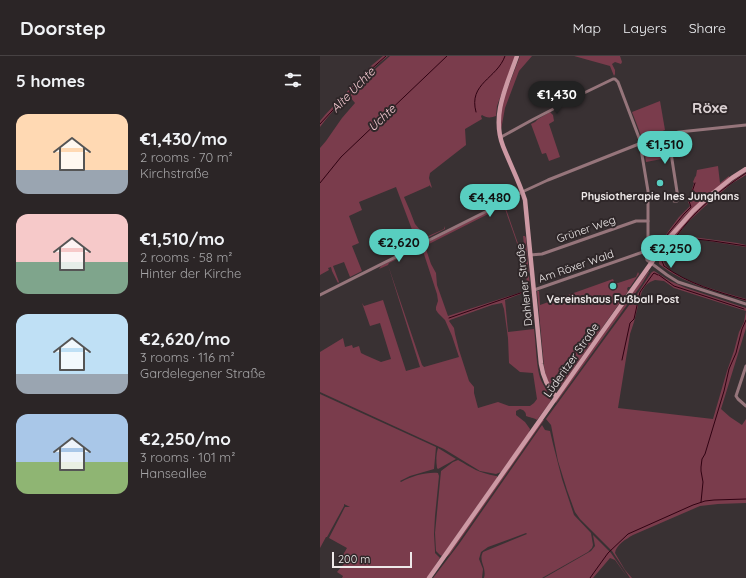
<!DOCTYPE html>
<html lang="en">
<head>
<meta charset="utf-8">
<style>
	:root { --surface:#2b2526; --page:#332d2e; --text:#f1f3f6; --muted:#a6a5a7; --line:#474243; --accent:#58cec0 }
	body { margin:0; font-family:Quicksand,sans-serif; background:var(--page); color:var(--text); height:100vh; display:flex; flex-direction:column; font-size:15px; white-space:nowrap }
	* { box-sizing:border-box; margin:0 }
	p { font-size:13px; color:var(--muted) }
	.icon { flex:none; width:22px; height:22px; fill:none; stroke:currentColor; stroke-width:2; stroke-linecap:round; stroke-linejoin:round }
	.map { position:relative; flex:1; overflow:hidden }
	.side { display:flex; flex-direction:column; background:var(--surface); width:320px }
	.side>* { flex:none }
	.scale { position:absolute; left:12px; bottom:10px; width:80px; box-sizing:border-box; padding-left:4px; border:2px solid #eee9e9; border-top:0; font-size:11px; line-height:14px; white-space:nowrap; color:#eee9e9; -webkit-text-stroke:3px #2f2729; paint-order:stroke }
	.price { position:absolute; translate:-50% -34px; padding:0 9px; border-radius:14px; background:var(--accent); color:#111; font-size:13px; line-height:26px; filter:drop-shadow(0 1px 2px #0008) }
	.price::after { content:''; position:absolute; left:50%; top:24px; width:12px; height:9px; margin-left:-6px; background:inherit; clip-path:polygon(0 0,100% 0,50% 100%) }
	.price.selected { background:#222; color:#fff }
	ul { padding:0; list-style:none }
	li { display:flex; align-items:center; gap:12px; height:100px; padding:0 16px }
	li span { display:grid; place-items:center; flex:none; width:112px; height:80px; border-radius:12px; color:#555 }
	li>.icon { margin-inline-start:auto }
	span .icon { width:48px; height:48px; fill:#fffc; stroke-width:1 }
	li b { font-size:17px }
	h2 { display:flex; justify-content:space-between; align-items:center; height:48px; padding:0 16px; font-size:17px }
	header { display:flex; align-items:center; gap:24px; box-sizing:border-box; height:56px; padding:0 20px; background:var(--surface); border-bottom:1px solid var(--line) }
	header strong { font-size:19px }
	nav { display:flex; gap:22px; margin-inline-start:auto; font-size:14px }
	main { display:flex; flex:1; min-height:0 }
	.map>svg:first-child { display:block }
	.green { fill:#7a3c4c; fill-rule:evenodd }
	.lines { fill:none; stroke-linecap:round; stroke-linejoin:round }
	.stream { stroke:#300212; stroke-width:1 }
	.street { stroke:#96757b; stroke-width:3 }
	.secondary { stroke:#cd99a4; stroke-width:4.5 }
	.poi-dot { fill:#58cec0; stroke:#2f2729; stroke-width:1.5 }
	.labels { text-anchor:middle; stroke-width:4; stroke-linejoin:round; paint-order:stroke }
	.poi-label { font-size:11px; font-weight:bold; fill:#eee9e9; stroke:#2f2729 }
	.street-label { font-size:11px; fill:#eee9e9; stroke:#2f2729 }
	.water-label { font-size:12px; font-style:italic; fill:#f6cbd3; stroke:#2f2729 }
	.district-label { font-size:15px; font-weight:bold; fill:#dcd2d4; stroke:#2f2729 }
</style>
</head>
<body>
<header>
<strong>Doorstep</strong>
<nav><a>Map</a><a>Layers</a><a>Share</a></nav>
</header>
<main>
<section class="side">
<h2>5 homes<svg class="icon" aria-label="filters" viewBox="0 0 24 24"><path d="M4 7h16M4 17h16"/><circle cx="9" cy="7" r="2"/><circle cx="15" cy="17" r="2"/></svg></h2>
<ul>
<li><span style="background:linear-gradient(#ffd9b3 70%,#9aa5b1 0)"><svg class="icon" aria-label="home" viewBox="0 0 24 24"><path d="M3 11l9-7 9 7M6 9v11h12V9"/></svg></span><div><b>€1,430/mo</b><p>2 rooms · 70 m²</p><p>Kirchstraße</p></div></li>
<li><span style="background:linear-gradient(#f6c9c9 60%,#7fa58c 0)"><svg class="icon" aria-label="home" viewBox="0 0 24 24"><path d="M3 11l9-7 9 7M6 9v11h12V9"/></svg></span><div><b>€1,510/mo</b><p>2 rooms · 58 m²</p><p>Hinter der Kirche</p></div></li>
<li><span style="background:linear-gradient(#bfe0f5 75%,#9aa5b1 0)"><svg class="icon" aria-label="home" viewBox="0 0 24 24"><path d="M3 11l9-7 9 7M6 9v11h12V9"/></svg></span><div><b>€2,620/mo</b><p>3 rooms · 116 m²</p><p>Gardelegener Straße</p></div></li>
<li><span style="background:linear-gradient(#a9c7e8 60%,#8fb573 0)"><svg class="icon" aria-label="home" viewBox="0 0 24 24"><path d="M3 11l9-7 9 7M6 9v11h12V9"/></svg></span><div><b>€2,250/mo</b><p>3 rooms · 101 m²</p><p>Hanseallee</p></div></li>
</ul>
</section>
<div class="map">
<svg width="426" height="522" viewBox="0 0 426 522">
	<rect width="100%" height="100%" fill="#393133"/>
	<g class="green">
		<path d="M63,0H68L57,9L30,37L28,42L27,41C17,50 8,60 0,71V65L5,59L52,9Z"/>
		<path d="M70,0H195L177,50L176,60C171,62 166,62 162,59L161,60L162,63L145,73L146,89L142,92L110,117L109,122L112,132L109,129V130L84,141L90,155L95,168L101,175L104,182L124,173V170L125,173L97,187L76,131L39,146L42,154L29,160L39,187L32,190L42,215L30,221L24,206L13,210L19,226L18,227L12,215L11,211L8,212L9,214L0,219V92L6,85L22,62L35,47L30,41L31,38L52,16Z"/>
		<polygon points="200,0 212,0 199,15 185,52 181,74 181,50"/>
		<polygon points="254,0 300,0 302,6 301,8 295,6 292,8 295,14 295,18 294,20 290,10"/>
		<polygon points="340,45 345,74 323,83 322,82 312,56"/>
		<polygon points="230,56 233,59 234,65 229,68 240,101 229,105 226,97 222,98 211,68 215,66 218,63"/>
		<polygon points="344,85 347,102 326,106 324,92"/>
		<polygon points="398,110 400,127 409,120 410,122 367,158 349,179 333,200 328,197 329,192 339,188 359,161 370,150 368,146 374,127 373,126 375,121 376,120 377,114"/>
		<path d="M426,116V119L411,128L383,152L366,168L358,179L417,187L426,189V191L382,184L358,182L355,183L343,201C343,204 344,207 346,210C359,225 406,237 426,243V245C396,235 364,228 339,208V204L337,203C340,197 346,191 350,185C371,157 396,135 426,116Z"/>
		<path d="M189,145L191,147L185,150L202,199L205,198L203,180H205L206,182L210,233L209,236L208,235L185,244L188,276L214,273C216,288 216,304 219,318C221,328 229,335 231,345L217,364C213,361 210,362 206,360C206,356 204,354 200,353L196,355V359L205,366L210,373L209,377L181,416L176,418L160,415L124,393L0,336V296L23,282L25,291L32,289L33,292L39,290L41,297L45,299L61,306L71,303L60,267L50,270L42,247L44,250L63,244L86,315L100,311L68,209L59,213L61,210ZM184,150L198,190L205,215L208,232V234L128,260L117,229L116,217L111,208L105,190ZM101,191L102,192L117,238L118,245L116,251V254L118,257L125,264L132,280L139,301L104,311L102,309L68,209L69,207ZM182,247L184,253L188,282L189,307L200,316L213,317L217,343L214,347L210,350H189L178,346L158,352L154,337V331L149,325L139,294L135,278L134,272L129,265L130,264L172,249Z"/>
		<polygon points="329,215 329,216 322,228 236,347 235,346 298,255"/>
		<path d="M334,215L350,225L366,232L426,252V272L401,353L410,361L422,369L426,363V447L398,448L380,450L313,479C306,483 296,489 295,497L305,514L312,522H310L292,495L260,463L255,456L247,434L238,405L231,369L226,363L318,237L331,217L332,216ZM335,224L344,225L354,232L426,255L424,266L419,276L414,295L407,315L393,363L298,352L310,278L314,266L320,241L322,235L326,229L330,226Z"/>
		<path d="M318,216L319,218L310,231H308L307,233L308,235L242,329C242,329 237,332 237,332C228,334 225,316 224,310L217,235H219L220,249L293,223L295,228L316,221Z"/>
		<path d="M0,338L116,391L114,413L90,420L80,425L81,426C92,420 106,416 118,417L119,420L115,460L114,478L115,495V497L120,502L107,522H22L23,520L17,516L23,509C21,501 23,499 27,492L9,482L25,451H30L24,448V450L7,481H6L0,492Z"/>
		<polygon points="222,364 224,364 130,498 125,502"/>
		<path d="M222,369L225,374L230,375L233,388L242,423L254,459L271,477L273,489L272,492L268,496L222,522H164C167,511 158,505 163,496L207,478L206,477L168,491L161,496L159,503L163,513L162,522H113L139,488Z"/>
		<path d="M118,392L136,403L118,413L117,412C116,405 116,398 118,392Z"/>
		<path d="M138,404C152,412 159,417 176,420H177V422L122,500L120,499L116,495L115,477L121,415L133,406Z"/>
		<polygon points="273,479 291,497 308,522 295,504 290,502 273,522 224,522 271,495 275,490"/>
	</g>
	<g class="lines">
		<g class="stream">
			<path d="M156,56C148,27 177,23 185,0"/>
			<polyline points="0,68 48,16 66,0"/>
			<polyline points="0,127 21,101 127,0"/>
			<polyline points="359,181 393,185 426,190"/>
			<path d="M355,182C374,155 399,135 426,117"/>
			<polyline points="338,190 364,158 371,151 369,145 375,127"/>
			<polyline points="329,192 337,190 338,190"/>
			<polyline points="345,195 355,181"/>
			<polyline points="341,202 345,196"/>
			<polyline points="342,205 344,210"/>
			<path d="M344,210C368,228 398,236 426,244"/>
			<polyline points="339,219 354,230 424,253"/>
			<polyline points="129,262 209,234"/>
			<polyline points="302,304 310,267 314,263 320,236 333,218 334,217 338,219"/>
			<polyline points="381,446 383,426 381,415 381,411 382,403 385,398 404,335 409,313 416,297 422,273 426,264"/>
			<polyline points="270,522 288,497 308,478 373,449 385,445 394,444 426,443"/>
		</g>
		<g class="street">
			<polyline points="348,78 358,142 357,145 354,145"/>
			<polyline points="180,81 183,80 212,64 264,37 293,23 295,23 298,26 321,87"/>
			<polyline points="320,87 328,135 328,186 326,199 327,204 347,219 358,226 426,248"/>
			<polyline points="210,199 222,198 316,165 328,165"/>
			<polyline points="214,234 323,196 326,196"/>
			<polyline points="0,239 183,147 202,136 228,124 339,80 359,76 426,69"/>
			<polyline points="426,310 416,340 418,343 426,350"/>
		</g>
		<g class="secondary">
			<path d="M197,0C187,29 171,59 183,90C190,108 199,125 205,144L221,308C223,321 227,331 236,340"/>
			<polyline points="109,522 280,279 349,182 373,155 387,142 412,122 426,113"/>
		</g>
	</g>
	<g class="poi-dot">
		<circle cx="340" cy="127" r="4"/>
		<circle cx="293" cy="230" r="4"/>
	</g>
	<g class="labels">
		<g class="poi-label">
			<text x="340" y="144">Physiotherapie Ines Junghans</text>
			<text x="293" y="247">Vereinshaus Fußball Post</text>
		</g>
		<g class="street-label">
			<text transform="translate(266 173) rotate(-19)" y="4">Grüner Weg</text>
			<text transform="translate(256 210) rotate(-19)" y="4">Am Röxer Wald</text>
			<text transform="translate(204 229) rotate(-96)" y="4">Dahlener Straße</text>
			<text transform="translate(251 304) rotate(-55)" y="4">Lüderitzer Straße</text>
		</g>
		<g class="water-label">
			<text transform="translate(33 34) rotate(-46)" y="4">Alte Uchte</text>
			<text transform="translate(62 62) rotate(-43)" y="4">Uchte</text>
		</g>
		<g class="district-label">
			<text x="390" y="57">Röxe</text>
		</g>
	</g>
</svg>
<div class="scale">200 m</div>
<b class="price selected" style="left:237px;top:59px">€1,430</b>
<b class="price" style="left:345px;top:109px">€1,510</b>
<b class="price" style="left:170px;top:162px">€4,480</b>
<b class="price" style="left:79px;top:207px">€2,620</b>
<b class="price" style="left:351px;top:213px">€2,250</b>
</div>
</main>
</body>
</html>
